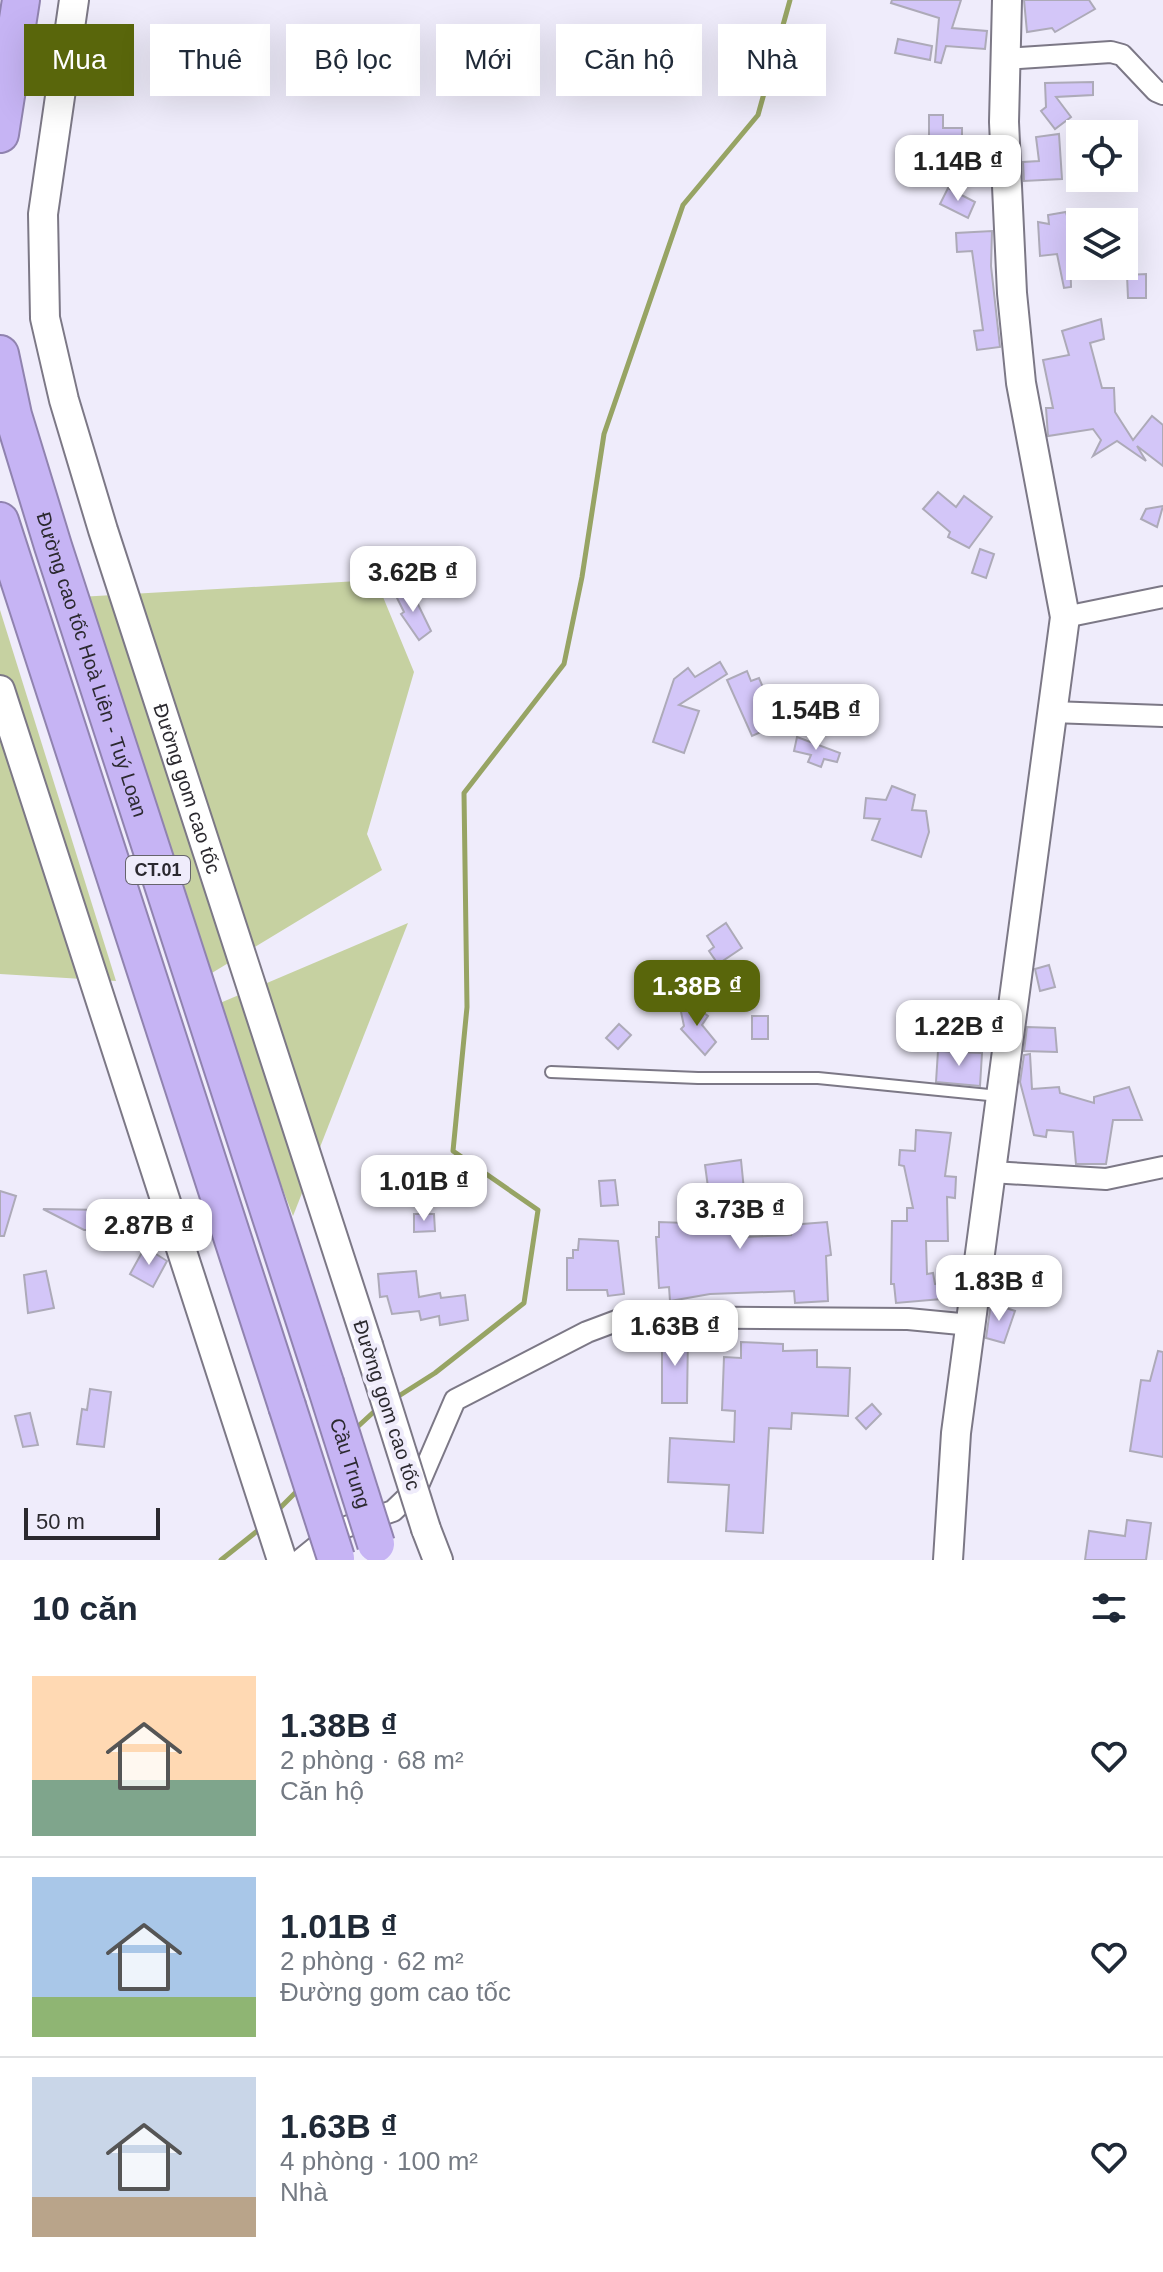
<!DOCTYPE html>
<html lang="vi">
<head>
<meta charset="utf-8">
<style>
	:root { --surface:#fff; --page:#f2f2f3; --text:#1f2937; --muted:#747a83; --line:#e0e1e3; --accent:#59660b }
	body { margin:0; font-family:Helvetica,sans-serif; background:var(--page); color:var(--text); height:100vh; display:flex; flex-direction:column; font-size:30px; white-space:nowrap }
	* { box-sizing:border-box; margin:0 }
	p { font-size:26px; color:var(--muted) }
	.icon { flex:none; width:44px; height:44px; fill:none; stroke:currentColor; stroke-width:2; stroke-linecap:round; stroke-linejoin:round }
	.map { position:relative; height:1560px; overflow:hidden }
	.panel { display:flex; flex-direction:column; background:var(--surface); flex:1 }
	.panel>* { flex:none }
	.top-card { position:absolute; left:24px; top:24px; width:1116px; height:72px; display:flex; gap:16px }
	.buttons { position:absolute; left:1066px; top:120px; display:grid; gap:16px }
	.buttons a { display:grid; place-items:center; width:72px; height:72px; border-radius:0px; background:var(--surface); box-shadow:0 8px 32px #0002; font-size:40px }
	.scale { position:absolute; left:24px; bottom:20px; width:136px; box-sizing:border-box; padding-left:8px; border:4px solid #2b292f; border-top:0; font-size:22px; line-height:28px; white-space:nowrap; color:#2b292f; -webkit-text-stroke:6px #efecfb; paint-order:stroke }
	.price { position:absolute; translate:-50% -68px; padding:0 18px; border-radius:16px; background:#fff; color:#222; font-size:26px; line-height:52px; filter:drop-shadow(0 2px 4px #0008) }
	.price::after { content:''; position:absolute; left:50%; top:48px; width:24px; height:18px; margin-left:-12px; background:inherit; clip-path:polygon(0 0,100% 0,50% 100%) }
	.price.selected { background:var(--accent); color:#fff }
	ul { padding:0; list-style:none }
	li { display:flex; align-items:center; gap:24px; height:200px; padding:0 32px }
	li+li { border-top:2px solid var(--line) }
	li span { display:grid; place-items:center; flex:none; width:224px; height:160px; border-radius:0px; color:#555 }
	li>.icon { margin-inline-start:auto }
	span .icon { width:96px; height:96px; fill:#fffc; stroke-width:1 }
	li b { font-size:34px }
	h2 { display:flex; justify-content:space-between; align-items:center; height:96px; padding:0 32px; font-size:34px }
	.chip { padding:0 28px; border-radius:0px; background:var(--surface); box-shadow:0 8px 32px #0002; font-size:28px; line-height:72px }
	.chip.selected { background:var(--accent); color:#fff }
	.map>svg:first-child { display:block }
	.green { fill:#c6d1a1 }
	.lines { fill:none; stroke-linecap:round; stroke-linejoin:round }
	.stream { stroke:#97a464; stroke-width:5 }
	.building { fill:#d3c6f8; stroke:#adaab8; stroke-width:2 }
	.lane-casing { stroke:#7c7886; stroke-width:14 }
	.street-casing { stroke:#7c7886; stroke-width:24 }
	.secondary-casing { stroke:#7c7886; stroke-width:32 }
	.highway-casing { stroke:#9083af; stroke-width:40 }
	.lane { stroke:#fff; stroke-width:10 }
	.street { stroke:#fff; stroke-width:20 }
	.secondary { stroke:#fff; stroke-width:28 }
	.highway { stroke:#c6b4f4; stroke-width:36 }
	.secondary-bridge-casing { stroke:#7c7886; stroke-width:32; stroke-linecap:butt }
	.highway-bridge-casing { stroke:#9083af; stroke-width:40; stroke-linecap:butt }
	.secondary-bridge { stroke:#fff; stroke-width:28 }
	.highway-bridge { stroke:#c6b4f4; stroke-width:36 }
	.labels { text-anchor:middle; stroke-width:8; stroke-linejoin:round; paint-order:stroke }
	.shield { fill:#efecfb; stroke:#66646c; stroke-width:2 }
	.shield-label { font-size:18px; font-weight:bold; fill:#2b292f }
	.street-label { font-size:20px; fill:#2b292f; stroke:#efecfb }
</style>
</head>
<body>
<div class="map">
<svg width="1163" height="1560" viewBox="0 0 1163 1560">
	<rect width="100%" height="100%" fill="#efecfb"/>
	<g class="green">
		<polygon points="376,580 414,672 367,834 382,870 197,982 79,597"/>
		<polygon points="0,610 116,981 0,974"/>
		<polygon points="408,923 293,1216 213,1006"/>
	</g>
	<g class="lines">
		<g class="stream">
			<polyline points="394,1399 435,1373 524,1303 538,1210 453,1151 467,1007 464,793 564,664 582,577 604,434 683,205 758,115 790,0"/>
			<polyline points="353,1431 378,1408"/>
			<polyline points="276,1512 300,1488"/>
			<polyline points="221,1560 261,1528"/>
		</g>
	</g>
	<g class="building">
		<polygon points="892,0 961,0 952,28 987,31 985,49 946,46 941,63 935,62 939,18 891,3"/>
		<polygon points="1024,0 1089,0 1095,9 1055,32 1052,28 1027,32"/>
		<polygon points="898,39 932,46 930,60 895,53"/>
		<polygon points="1093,82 1093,95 1056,97 1071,117 1055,129 1041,111 1046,107 1045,83"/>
		<polygon points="929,115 943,115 943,128 962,128 962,142 986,141 987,176 918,179 916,145 929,144"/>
		<polygon points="1059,134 1062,179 1024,181 1023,162 1039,161 1036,137"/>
		<polygon points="948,188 975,202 968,218 940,204"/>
		<polygon points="1066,212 1067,216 1080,216 1080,239 1070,239 1071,287 1064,288 1057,254 1040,256 1038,222 1049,224 1048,215"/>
		<polygon points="992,231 991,266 1000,347 977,350 974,331 983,330 972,251 957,252 956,233"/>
		<polygon points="1146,274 1146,298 1128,298 1127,275"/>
		<polygon points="1101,319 1104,339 1090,343 1102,388 1114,388 1115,412 1133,440 1152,416 1163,425 1163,466 1137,446 1146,461 1117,441 1093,456 1101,440 1093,429 1048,436 1046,408 1053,408 1043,360 1069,355 1062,331"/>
		<polygon points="938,492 956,507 964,496 992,517 969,548 948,537 950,532 923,509"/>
		<polygon points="1163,506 1157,527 1141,519 1146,509"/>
		<polygon points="980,549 994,554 986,578 972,573"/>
		<polygon points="410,588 431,631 419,640 401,614 404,612 396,596"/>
		<polygon points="720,662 727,674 679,705 699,711 684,753 653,742 674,679 688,668 695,677"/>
		<polygon points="747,671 751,681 759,678 773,711 786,705 792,718 752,736 727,680"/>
		<polygon points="797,737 840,753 837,762 824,759 821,767 808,762 811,755 794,751"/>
		<polygon points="892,786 915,795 912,810 926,811 929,832 921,857 872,840 880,819 864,818 866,798 886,800"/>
		<polygon points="726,923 742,948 718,964 709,951 714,947 707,936"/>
		<polygon points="1049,965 1055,987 1040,991 1035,969"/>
		<polygon points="692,1004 708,1016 702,1025 716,1042 705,1055 681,1029 684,1026 680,1007"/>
		<rect x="752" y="1016" width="16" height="23"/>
		<polygon points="619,1024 631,1035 618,1049 606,1038"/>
		<polygon points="1027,1027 1055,1028 1057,1052 1024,1051"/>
		<polygon points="938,1051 982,1053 980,1086 936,1082"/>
		<polygon points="1030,1054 1032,1089 1059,1087 1060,1093 1094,1103 1094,1097 1129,1087 1142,1120 1113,1120 1106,1164 1076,1164 1073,1132 1047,1130 1046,1137 1034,1135 1020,1082 1024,1055"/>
		<polygon points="916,1130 951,1133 945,1176 956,1177 955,1198 947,1197 948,1241 926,1241 927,1274 933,1273 935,1284 954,1284 953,1298 896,1303 894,1284 891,1284 892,1221 907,1221 907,1208 913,1208 904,1166 899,1165 900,1150 915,1151"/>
		<polygon points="741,1160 745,1200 728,1202 731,1230 742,1228 743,1237 791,1235 790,1225 827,1222 831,1255 826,1256 828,1301 795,1303 794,1291 710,1294 670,1301 669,1287 659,1288 656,1237 659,1237 659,1222 713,1224 705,1165"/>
		<polygon points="615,1180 618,1205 601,1206 599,1181"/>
		<polygon points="0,1191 16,1196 4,1236 0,1236"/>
		<polygon points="43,1209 106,1210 146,1215 142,1241 102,1236 103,1230 84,1230"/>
		<polygon points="414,1214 434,1214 435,1231 414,1232"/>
		<polygon points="579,1239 618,1241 624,1294 608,1296 607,1290 567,1290 567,1258 573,1258 573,1250 578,1250"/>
		<polygon points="145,1247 167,1261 153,1287 130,1274"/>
		<polygon points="46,1271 54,1308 28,1313 24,1275"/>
		<polygon points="416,1271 419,1297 440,1293 441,1298 465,1295 468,1320 440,1325 439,1316 421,1320 419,1311 392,1314 387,1296 380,1297 378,1274"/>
		<polygon points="991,1303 1015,1311 1004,1343 986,1338"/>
		<polygon points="662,1334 688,1334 687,1403 662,1403"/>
		<polygon points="741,1342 783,1344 783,1351 817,1350 817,1367 850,1368 848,1416 792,1413 791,1429 769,1428 763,1533 726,1531 729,1485 668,1482 670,1438 734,1442 735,1411 722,1410 724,1357 741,1358"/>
		<polygon points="1158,1351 1163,1352 1163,1457 1130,1451 1141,1380 1150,1381"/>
		<polygon points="90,1389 111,1392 104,1447 77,1444 82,1409 87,1410"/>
		<polygon points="872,1404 881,1414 866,1429 856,1418"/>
		<polygon points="30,1413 38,1445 23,1447 15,1416"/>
		<polygon points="1127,1520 1151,1523 1146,1560 1085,1560 1089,1531 1125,1536"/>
	</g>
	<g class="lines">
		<defs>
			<polyline id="lane" points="551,1072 698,1078 818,1078 999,1096"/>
			<g id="street">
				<polyline points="1005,59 1111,52 1122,55 1156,91 1163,94"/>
				<polyline points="1065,617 1163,597"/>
				<polyline points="1052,712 1163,716"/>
				<polyline points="991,1172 1106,1179 1163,1167"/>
				<polyline points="300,1560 337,1530 393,1511 417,1488 455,1400 587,1332 627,1317 908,1319 971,1325"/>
			</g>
			<g id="secondary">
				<path id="s1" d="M74,0L43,214L45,318L64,400L103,530L368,1345"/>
				<polyline points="0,690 282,1560"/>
				<polyline points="426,1529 438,1560"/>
				<polyline points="948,1560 956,1433 1065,617 1021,383 1012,293 1004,122 1007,0"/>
			</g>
			<g id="highway">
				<polyline points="0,134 21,0"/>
				<path id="s2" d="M0,354L13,415L53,546L325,1383"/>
				<polyline points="0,521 287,1406"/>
			</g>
		</defs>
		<use href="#lane" class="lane-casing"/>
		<use href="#street" class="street-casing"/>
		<use href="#secondary" class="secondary-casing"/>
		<use href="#highway" class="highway-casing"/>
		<use href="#lane" class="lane"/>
		<use href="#street" class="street"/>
		<use href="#secondary" class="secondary"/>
		<use href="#highway" class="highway"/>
		<defs>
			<polyline id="secondary-bridge" points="368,1345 426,1529"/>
			<g id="highway-bridge">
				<path id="s3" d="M325,1383L376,1544"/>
				<polyline points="287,1406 336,1558"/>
			</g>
		</defs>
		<use href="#secondary-bridge" class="secondary-bridge-casing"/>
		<use href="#highway-bridge" class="highway-bridge-casing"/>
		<use href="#secondary-bridge" class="secondary-bridge"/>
		<use href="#highway-bridge" class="highway-bridge"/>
	</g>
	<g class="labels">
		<rect class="shield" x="126" y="856" width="64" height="28" rx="6"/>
		<g class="shield-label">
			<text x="158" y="876">CT.01</text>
		</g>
		<g class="street-label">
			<text dy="7" stroke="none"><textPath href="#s2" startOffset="324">Đường cao tốc Hoà Liên - Tuý Loan</textPath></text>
			<text dy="7" stroke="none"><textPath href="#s1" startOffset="812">Đường gom cao tốc</textPath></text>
			<text transform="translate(387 1405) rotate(72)" y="7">Đường gom cao tốc</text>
			<text dy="7" stroke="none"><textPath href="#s3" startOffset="84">Cầu Trung</textPath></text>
		</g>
	</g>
</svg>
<div class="buttons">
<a><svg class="icon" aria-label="locate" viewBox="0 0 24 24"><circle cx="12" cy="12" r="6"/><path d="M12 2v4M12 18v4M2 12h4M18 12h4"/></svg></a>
<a><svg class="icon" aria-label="layers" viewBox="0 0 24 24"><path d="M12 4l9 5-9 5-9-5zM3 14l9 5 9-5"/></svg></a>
</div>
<div class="scale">50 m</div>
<b class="price" style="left:958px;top:203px">1.14B ₫</b>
<b class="price" style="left:413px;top:614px">3.62B ₫</b>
<b class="price" style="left:816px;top:752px">1.54B ₫</b>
<b class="price selected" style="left:697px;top:1028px">1.38B ₫</b>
<b class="price" style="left:959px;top:1068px">1.22B ₫</b>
<b class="price" style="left:424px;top:1223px">1.01B ₫</b>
<b class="price" style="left:740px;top:1251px">3.73B ₫</b>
<b class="price" style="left:149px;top:1267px">2.87B ₫</b>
<b class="price" style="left:999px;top:1323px">1.83B ₫</b>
<b class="price" style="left:675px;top:1368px">1.63B ₫</b>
<div class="top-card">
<a class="chip selected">Mua</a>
<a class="chip">Thuê</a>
<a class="chip">Bộ lọc</a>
<a class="chip">Mới</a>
<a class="chip">Căn hộ</a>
<a class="chip">Nhà</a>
</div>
</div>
<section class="panel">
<h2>10 căn<svg class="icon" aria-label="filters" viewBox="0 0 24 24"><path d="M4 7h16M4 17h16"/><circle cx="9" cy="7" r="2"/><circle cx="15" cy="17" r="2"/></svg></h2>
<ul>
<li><span style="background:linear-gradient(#ffd9b3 65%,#7fa58c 0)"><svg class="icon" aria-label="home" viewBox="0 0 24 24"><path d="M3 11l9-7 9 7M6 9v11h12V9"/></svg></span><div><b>1.38B ₫</b><p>2 phòng · 68 m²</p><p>Căn hộ</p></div><svg class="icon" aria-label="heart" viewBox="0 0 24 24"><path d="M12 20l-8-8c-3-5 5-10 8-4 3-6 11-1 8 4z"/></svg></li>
<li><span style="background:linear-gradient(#a9c7e8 75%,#8fb573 0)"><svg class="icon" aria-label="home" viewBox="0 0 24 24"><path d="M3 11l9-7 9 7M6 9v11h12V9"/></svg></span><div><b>1.01B ₫</b><p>2 phòng · 62 m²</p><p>Đường gom cao tốc</p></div><svg class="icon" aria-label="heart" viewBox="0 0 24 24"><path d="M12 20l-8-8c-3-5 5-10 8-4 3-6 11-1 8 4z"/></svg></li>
<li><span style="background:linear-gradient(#c9d6e8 75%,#b9a48a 0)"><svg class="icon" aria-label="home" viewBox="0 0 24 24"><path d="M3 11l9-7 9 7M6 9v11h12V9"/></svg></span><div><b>1.63B ₫</b><p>4 phòng · 100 m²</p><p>Nhà</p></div><svg class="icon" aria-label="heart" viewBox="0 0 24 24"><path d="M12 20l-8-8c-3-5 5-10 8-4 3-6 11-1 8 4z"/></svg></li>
</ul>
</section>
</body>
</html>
